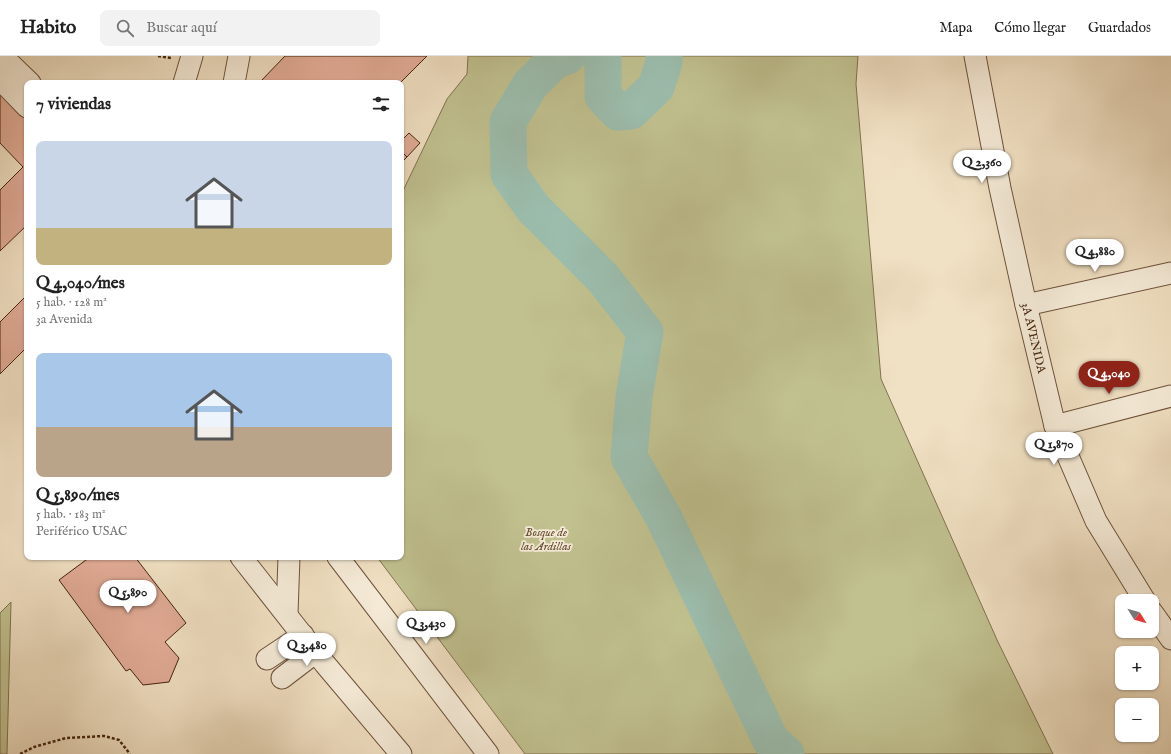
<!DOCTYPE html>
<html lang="es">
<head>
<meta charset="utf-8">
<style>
	:root { --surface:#fff; --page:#f2f2f2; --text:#222; --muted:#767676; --line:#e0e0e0; --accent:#8f2418 }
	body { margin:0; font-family:"IM FELL English",serif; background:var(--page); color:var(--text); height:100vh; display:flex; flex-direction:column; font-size:15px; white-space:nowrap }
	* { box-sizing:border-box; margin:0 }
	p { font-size:13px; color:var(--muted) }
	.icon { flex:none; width:22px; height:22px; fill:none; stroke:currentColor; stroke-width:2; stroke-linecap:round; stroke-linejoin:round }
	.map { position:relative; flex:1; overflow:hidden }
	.details { position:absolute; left:24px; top:24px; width:380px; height:480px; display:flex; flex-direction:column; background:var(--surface); border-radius:8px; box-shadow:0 1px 3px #0004 }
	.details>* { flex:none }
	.needle { width:26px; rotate:127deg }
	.tools { position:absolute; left:1115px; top:538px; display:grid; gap:8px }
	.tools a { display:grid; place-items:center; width:44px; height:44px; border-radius:8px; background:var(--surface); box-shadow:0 1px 3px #0004; font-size:20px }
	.price { position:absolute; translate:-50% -34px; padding:0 9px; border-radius:14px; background:#fff; color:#222; font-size:13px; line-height:26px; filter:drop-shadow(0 1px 2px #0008) }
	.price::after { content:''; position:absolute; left:50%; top:24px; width:12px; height:9px; margin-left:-6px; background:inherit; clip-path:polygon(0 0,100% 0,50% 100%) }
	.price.selected { background:var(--accent); color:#fff }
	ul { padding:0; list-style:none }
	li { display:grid; align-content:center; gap:8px; height:212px; padding:0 12px }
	li span { display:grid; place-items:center; height:124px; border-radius:8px; color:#555 }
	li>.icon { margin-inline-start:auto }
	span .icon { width:72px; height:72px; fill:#fffc; stroke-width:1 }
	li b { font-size:17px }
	h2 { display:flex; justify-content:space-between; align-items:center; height:48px; padding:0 12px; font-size:17px }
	header { display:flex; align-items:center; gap:24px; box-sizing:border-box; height:56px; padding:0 20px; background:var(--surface); border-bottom:1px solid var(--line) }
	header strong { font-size:19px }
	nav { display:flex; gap:22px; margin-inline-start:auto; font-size:14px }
	.search { width:280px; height:36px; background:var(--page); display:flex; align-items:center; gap:10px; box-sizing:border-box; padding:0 14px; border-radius:8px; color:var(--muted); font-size:15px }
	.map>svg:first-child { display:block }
	.green { fill:#c1c190; stroke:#827250 }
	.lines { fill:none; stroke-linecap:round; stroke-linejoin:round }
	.river { stroke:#9cbeae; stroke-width:37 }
	.building { fill:#e2ac97; stroke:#43230f }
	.minor-casing { stroke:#6e523c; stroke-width:23 }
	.path { stroke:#43230f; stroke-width:2.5; stroke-dasharray:3 2; stroke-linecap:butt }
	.minor { stroke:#f6ecd9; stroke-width:21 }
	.labels { text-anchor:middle; stroke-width:3.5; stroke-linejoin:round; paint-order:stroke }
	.street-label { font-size:12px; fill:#43230f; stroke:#f6ecd9 }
	.park-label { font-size:12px; font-style:italic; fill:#624a2f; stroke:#f6ecd9 }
</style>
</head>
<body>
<header>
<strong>Habito</strong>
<div class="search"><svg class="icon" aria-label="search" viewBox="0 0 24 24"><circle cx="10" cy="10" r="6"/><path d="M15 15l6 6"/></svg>Buscar aquí</div>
<nav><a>Mapa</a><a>Cómo llegar</a><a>Guardados</a></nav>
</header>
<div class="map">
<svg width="1171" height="698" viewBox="0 0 1171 698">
	<rect width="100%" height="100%" fill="#f1e1c4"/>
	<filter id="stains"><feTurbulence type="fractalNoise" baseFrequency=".005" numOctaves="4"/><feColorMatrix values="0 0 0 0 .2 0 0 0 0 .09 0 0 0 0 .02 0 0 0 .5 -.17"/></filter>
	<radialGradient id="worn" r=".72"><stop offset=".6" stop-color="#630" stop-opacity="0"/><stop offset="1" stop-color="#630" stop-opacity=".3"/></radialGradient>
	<g class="green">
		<polygon points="468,0 858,0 856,28 881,323 998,586 1053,698 525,698 377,501 401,501 401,139 447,43 467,18"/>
		<polygon points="11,546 7,698 0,698 0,557"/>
	</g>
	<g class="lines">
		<g class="river">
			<polyline points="567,0 554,5 530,29 508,66 509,118 533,152 603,222 645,276 634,341 629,401 664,462 771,685 786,698"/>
			<polyline points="599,0 603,1 603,40 618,56 631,55 656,31 664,6 664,0"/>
		</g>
	</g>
	<g class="building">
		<polygon points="285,0 427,0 400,27 261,27 260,26"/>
		<polygon points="0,23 27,51 27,169 0,195 0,134 23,111 0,87"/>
		<polygon points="409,77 420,87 407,101 401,95 401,85"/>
		<polygon points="401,95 407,101 401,107"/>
		<polygon points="27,239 27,291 0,318 0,266"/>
		<polygon points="90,501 135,501 186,567 165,586 179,602 169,626 143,629 130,613 126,615 59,524"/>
	</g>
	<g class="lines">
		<defs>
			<g id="minor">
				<polyline points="2,0 30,27"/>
				<path id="s1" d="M975,0L1000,132L1026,249L1055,370L1096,465L1145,545"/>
				<polyline points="0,23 27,51"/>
				<polyline points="184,27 192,0"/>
				<polyline points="234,27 239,0"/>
				<polyline points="1026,249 1171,217"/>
				<polyline points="1055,370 1171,340"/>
				<polyline points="241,501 325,608 401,698"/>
				<polyline points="338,501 488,698"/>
				<polyline points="1152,556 1171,583"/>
				<polyline points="287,558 289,501"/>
				<polyline points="267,603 303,579"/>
				<polyline points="282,622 316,596"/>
			</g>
		</defs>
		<use href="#minor" class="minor-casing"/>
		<g class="path">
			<polyline points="158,0 171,2"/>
			<polyline points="20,698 34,691 66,682 104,680 119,684 130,698"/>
		</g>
		<use href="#minor" class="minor"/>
	</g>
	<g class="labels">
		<g class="street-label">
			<text dy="4" stroke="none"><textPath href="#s1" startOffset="288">3A AVENIDA</textPath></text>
		</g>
		<g class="park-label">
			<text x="546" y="480">Bosque de<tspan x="546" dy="14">las Ardillas</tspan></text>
		</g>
	</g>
	<rect width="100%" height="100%" filter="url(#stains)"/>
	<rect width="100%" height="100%" fill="url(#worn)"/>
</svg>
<div class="tools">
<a><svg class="needle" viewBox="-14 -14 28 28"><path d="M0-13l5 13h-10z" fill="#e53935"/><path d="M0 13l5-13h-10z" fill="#767676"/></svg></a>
<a>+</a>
<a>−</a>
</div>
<b class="price" style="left:982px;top:128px">Q 2,360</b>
<b class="price" style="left:1095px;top:217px">Q 4,880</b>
<b class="price selected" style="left:1109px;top:339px">Q 4,040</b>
<b class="price" style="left:1054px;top:410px">Q 1,870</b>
<b class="price" style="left:128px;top:558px">Q 5,890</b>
<b class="price" style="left:426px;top:589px">Q 3,430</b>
<b class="price" style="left:307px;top:611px">Q 3,480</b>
<section class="details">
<h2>7 viviendas<svg class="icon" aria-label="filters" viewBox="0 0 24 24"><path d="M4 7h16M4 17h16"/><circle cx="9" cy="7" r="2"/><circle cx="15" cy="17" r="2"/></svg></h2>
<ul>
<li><span style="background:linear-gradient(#c9d6e8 70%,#c2b280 0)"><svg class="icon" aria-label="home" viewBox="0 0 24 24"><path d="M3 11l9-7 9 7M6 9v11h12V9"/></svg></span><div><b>Q 4,040/mes</b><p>5 hab. · 128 m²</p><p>3a Avenida</p></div></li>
<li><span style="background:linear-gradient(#a9c7e8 60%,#b9a48a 0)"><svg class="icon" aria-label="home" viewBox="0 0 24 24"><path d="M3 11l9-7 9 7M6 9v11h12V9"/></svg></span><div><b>Q 5,890/mes</b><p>5 hab. · 183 m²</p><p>Periférico USAC</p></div></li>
</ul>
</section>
</div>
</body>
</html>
